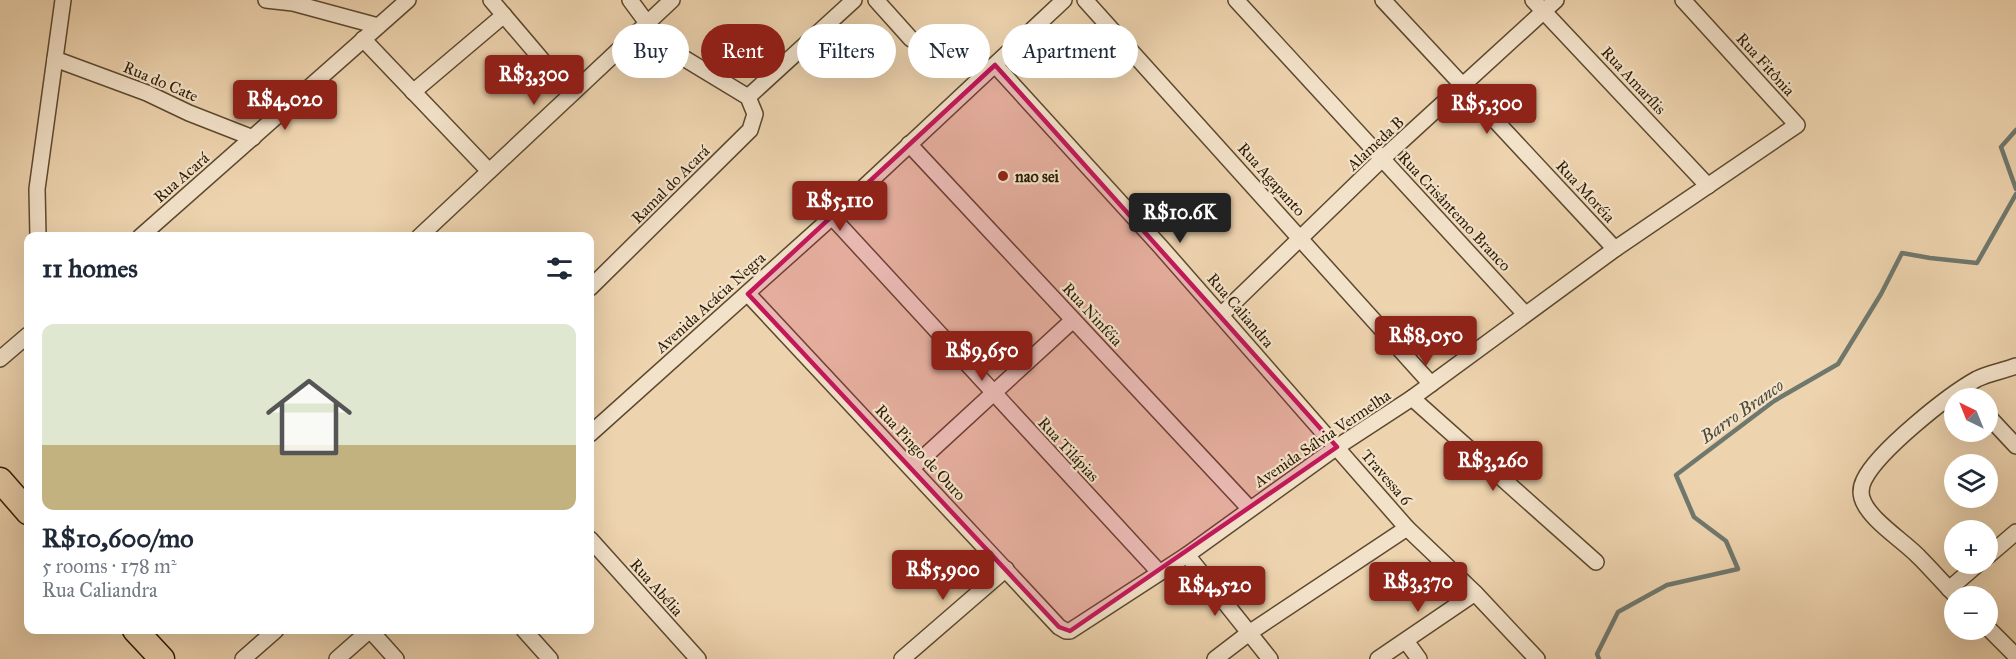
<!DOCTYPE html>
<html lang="en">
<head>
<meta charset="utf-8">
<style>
	:root { --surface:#fff; --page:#f6f6f7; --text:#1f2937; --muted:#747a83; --line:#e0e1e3; --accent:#8f2418 }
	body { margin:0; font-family:"IM FELL Great Primer",serif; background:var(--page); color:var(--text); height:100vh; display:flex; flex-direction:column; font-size:22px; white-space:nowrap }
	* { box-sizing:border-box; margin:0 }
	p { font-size:20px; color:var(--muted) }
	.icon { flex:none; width:33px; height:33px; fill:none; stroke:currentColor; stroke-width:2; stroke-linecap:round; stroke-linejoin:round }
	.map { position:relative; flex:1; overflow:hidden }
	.panel { position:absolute; left:24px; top:232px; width:570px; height:402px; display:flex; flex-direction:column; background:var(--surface); border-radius:12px; box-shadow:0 6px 24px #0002 }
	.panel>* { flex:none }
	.hud { position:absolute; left:612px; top:24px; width:570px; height:54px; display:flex; gap:12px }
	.needle { width:39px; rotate:317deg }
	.controls { position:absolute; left:1944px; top:388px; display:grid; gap:12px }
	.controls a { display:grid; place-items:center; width:54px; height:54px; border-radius:50%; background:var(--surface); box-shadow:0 6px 24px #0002; font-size:30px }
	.price { position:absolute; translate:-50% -51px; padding:0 14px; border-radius:6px; background:var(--accent); color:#fff; font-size:20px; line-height:39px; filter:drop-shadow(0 2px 3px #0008) }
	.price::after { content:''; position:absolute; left:50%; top:36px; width:18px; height:14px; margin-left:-9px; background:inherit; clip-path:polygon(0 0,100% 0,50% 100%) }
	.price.active { background:#222; color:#fff }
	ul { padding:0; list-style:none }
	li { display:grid; align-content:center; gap:12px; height:318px; padding:0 18px }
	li+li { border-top:2px solid var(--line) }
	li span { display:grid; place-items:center; height:186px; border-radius:12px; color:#555 }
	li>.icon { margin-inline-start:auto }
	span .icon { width:108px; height:108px; fill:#fffc; stroke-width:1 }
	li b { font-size:26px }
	h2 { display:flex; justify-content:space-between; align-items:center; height:72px; padding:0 18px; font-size:26px }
	.chip { padding:0 21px; border-radius:27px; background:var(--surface); box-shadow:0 6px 24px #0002; font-size:21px; line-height:54px }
	.chip.active { background:var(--accent); color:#fff }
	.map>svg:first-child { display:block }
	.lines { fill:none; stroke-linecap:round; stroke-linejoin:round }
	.stream { stroke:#6f786d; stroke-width:4.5 }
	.minor-casing { stroke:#5c492e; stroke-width:18 }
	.primary-casing { stroke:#2c1b03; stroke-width:27 }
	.minor { stroke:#f3e2ca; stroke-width:15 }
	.primary { stroke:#edd3ae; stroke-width:24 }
	.marked { fill:#c2185b; fill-opacity:0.2; stroke:#c2185b; stroke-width:4.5; stroke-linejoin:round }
	.poi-dot { fill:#8f2418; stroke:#f3e2ca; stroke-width:2 }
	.labels { text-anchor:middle; stroke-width:4.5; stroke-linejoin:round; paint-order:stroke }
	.street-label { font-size:16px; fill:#2c1b03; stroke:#f3e2ca }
	.poi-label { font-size:16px; font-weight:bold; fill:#2c1b03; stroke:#f3e2ca; text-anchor:start }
	.water-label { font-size:18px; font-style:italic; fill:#4d4a38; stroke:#f3e2ca }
</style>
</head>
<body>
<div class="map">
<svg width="2016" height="659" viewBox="0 0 2016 659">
	<rect width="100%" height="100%" fill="#edd3ae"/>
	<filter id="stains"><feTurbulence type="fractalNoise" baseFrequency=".00333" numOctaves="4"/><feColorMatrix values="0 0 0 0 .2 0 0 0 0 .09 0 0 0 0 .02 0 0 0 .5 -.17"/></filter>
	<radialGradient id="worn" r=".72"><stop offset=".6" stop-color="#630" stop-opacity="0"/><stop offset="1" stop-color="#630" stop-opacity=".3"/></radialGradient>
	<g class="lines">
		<g class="stream">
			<polyline points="2016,130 2001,147 2016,189"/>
			<polyline points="1599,659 1597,654 1618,612 1667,585 1738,569 1726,541 1694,517 1676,475 1774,401 1838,364 1881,294 1902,253 1930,258 1977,263 2016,194"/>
		</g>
		<defs>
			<g id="minor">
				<polyline points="266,0 293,3 378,26"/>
				<polyline points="491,0 571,94"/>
				<polyline points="630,0 647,23"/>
				<polyline points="876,0 911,39"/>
				<polyline points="1085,0 1431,384"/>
				<polyline points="1236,0 1525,314"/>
				<polyline points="1383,0 1615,249"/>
				<polyline points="1533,0 1708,186"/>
				<polyline points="363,39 489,171"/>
				<polyline points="55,59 147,93 189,113 253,138"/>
				<polyline points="995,65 1160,246 1407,528 1475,593 1537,659"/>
				<polyline points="413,92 504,15"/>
				<polyline points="748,97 854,0"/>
				<polyline points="909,144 1250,509"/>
				<polyline points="832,217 1159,572"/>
				<polyline points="38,237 37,189 63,0"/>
				<polyline points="140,237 408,0"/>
				<polyline points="419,237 672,0"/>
				<polyline points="590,288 750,130 755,114 748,97 639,31"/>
				<polyline points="748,294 1059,627 1066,631 1070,631 1187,555 1337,447 1412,398 1615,249 1797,125 1683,0"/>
				<polyline points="1221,315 1382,159 1556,0"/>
				<polyline points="0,359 28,335"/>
				<polyline points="1412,398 1596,562"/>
				<polyline points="1988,416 2016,446"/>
				<polyline points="590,434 832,217 1064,0"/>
				<polyline points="912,468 1073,320"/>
				<polyline points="590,539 698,659"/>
				<polyline points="1187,555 1270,659"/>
				<polyline points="1988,556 2016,532"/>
				<polyline points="1949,589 1978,564"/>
				<path d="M1957,597C1944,584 1932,570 1919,557C1904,541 1868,519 1862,498C1860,491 1861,486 1864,480C1878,451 1948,395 1977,379C1989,373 2003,371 2016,366"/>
				<polyline points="1988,628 2016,656"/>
				<polyline points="370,630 396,659"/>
				<polyline points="524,630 550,659"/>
				<polyline points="1406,641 1419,659"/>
				<polyline points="243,659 276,630"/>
				<polyline points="337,659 370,630"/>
				<polyline points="902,659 1006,569"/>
				<polyline points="1215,659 1249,633 1407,528"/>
				<polyline points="1378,659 1475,593"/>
			</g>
			<g id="primary">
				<polyline points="0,480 28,512"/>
				<polyline points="135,630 162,659"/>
			</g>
		</defs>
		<use href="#minor" class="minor-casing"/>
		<use href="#primary" class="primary-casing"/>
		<use href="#minor" class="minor"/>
		<use href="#primary" class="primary"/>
	</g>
	<path class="marked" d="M995,65L1337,447L1070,631L1059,627L748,294Z"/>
	<circle class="poi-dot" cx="1003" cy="176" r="6"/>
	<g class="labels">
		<g class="street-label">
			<text transform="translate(1766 64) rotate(48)" y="6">Rua Fitônia</text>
			<text transform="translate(1634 80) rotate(47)" y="6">Rua Amarílis</text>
			<text transform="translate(161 81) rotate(23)" y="6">Rua do Cate</text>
			<text transform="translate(1375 143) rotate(-43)" y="6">Alameda B</text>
			<text transform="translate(181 177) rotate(-41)" y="6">Rua Acará</text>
			<text transform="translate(1272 179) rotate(48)" y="6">Rua Agapanto</text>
			<text transform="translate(670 184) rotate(-45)" y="6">Ramal do Acará</text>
			<text transform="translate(1586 191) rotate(47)" y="6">Rua Moréia</text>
			<text transform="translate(1455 211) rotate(47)" y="6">Rua Crisântemo Branco</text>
			<text transform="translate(710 302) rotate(-42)" y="6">Avenida Acácia Negra</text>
			<text transform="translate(1241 310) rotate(49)" y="6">Rua Caliandra</text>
			<text transform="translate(1093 314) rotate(47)" y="6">Rua Ninféia</text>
			<text transform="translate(1322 438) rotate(-34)" y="6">Avenida Sálvia Vermelha</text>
			<text transform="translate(1069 449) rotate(47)" y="6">Rua Tilápias</text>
			<text transform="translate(921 452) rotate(47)" y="6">Rua Pingo de Ouro</text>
			<text transform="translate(1387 477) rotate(49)" y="6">Travessa 6</text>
			<text transform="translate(657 587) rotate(48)" y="6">Rua Abélia</text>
		</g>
		<g class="poi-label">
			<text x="1015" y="182">nao sei</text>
		</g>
		<g class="water-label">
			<text transform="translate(1742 411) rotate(-35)" y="6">Barro Branco</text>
		</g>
	</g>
	<rect width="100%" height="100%" filter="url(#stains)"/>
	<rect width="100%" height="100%" fill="url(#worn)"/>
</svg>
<div class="controls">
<a><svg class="needle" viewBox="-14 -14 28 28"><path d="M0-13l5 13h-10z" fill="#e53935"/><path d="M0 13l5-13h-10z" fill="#747a83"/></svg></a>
<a><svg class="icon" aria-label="layers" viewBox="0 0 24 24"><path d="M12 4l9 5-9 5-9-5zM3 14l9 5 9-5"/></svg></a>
<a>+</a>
<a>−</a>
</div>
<b class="price" style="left:534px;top:106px">R$3,300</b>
<b class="price" style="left:285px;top:131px">R$4,020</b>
<b class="price" style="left:1487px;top:135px">R$5,300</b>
<b class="price" style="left:840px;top:232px">R$5,110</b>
<b class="price active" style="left:1180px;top:244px">R$10.6K</b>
<b class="price" style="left:1426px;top:367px">R$8,050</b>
<b class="price" style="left:982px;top:382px">R$9,650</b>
<b class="price" style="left:1493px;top:492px">R$3,260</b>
<b class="price" style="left:943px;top:601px">R$5,900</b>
<b class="price" style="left:1418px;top:613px">R$3,370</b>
<b class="price" style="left:1215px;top:617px">R$4,520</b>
<div class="hud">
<a class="chip">Buy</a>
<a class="chip active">Rent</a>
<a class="chip">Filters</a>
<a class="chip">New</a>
<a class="chip">Apartment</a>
</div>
<section class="panel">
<h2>11 homes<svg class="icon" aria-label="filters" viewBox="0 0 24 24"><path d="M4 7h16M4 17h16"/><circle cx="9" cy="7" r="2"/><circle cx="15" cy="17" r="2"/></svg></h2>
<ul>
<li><span style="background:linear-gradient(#dfe7d0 65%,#c2b280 0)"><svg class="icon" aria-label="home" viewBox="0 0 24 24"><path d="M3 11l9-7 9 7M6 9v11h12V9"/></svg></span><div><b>R$10,600/mo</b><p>5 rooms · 178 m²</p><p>Rua Caliandra</p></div></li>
</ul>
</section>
</div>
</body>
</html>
